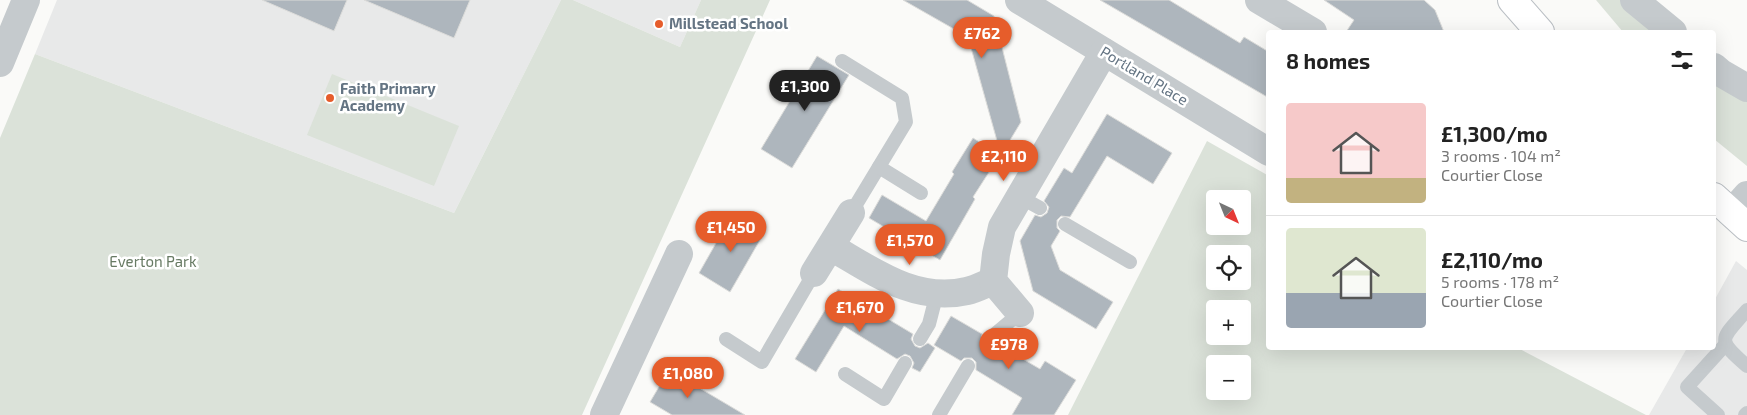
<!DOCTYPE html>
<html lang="en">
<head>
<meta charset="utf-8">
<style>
	:root { --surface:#fff; --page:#f6f6f6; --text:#222; --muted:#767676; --line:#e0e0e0; --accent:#e65d2b }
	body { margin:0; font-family:"Exo 2",sans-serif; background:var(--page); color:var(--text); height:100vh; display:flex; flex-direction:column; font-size:19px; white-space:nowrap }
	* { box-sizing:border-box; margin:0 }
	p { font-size:16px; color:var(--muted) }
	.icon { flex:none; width:28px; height:28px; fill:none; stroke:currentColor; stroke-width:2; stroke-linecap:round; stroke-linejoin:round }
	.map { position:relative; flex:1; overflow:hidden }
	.details { position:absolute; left:1266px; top:30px; width:450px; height:320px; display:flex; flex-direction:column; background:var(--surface); border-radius:5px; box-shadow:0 5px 20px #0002 }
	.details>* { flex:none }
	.needle { width:32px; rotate:137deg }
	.controls { position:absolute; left:1206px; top:190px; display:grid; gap:10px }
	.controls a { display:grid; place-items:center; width:45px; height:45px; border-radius:5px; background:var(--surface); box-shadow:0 5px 20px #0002; font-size:25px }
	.price { position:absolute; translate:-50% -42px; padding:0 11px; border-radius:18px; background:var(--accent); color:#fff; font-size:16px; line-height:32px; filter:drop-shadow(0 1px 2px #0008) }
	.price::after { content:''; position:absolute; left:50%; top:30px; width:15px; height:11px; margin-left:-8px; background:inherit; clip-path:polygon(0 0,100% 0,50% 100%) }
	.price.selected { background:#222; color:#fff }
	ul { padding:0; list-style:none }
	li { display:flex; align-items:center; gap:15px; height:125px; padding:0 20px }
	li+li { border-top:1px solid var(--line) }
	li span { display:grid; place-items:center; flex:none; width:140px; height:100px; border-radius:5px; color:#555 }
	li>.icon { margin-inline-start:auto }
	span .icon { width:60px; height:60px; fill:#fffc; stroke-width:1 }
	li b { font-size:21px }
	h2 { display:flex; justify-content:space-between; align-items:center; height:60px; padding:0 20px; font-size:21px }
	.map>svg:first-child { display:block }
	.built { fill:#e8e9e9 }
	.green { fill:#dbe2d9; fill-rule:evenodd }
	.building { fill:#aeb6bd; stroke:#dcdcda }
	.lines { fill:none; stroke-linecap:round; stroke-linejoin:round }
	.secondary-casing { stroke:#babfc4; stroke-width:30 }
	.lane { stroke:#c5cacd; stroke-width:14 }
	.street { stroke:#c5cacd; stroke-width:28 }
	.secondary { stroke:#fff; stroke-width:28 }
	.poi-dot { fill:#e65d2b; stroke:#fff; stroke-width:2 }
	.labels { text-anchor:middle; stroke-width:5; stroke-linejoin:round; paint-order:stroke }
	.poi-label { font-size:15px; font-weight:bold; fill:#647483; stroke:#fff; text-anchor:start }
	.street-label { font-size:15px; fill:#647483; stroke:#fff }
	.park-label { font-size:15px; fill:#677a63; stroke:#fff }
</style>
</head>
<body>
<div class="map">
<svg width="1747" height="415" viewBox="0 0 1747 415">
	<rect width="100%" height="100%" fill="#fafaf8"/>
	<g class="built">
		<polygon points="57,0 561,0 454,213 35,54"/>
		<polygon points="573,0 701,0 680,47"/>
		<polygon points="1736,261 1747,270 1747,415 1649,415 1687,348 1714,348 1714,301"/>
	</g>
	<g class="green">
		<polygon points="561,0 573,0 680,47 701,0 770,0 582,415 0,415 0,138 35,54 454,213"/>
		<polygon points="1596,0 1624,0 1663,32 1623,32"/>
		<polygon points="332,74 459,126 434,186 307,135"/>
		<polygon points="1714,75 1747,96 1747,166 1714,139"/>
		<path d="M1207,141L1269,176V348H1518L1646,415H1068ZM1215,199H1242V226H1215ZM1215,254H1242V281H1215ZM1215,309H1242V336H1215ZM1215,364H1242V391H1215Z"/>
	</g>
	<g class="building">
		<polygon points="262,0 347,0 334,31"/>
		<polygon points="364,0 470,0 454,38"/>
		<polygon points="903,0 967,0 994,16 1021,122 1001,155 968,37"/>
		<polygon points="1100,0 1169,0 1240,43 1244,37 1269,52 1269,98"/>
		<polygon points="1324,0 1424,0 1435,10 1444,32 1346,32 1354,20"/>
		<polygon points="817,56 849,75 792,168 761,149"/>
		<polygon points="1107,114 1172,153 1153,184 1107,156 1070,217 1061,216 1057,220 1057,228 1060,231 1051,246 1060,270 1113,302 1096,329 1033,291 1020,241 1035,215 1041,217 1047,213 1049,207 1044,201 1064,168 1072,173"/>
		<polygon points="973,138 1000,155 973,197 975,199 940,260 869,218 882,195 926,221 954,174 952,172"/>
		<polygon points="732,215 764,233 730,292 699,273"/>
		<polygon points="838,289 913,334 911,339 915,346 920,348 928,343 935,348 920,372 912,368 914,363 910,356 905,354 897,359 844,326 816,372 795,359"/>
		<polygon points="951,316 982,334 981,341 986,347 991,347 997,344 1040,369 1045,361 1076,380 1054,415 1012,415 1022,398 976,370 976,362 972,358 964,358 961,361 934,345"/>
		<polygon points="669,370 745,415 672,415 650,402"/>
	</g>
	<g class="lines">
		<defs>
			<g id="secondary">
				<polyline points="1512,0 1540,32"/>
				<polyline points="1714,197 1747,227"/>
			</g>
		</defs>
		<use href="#secondary" class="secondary-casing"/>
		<g class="lane">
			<polyline points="842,61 902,98 906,122 851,213"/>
			<polyline points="879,167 921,193"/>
			<polyline points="1020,197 1040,208"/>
			<polyline points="1065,224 1130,262"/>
			<path d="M1747,310C1721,340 1715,338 1747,366"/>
			<polyline points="726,339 762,362 814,273"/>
			<polyline points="920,339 929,324 937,293"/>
			<polyline points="989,339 1020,313"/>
			<polyline points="845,374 884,399 905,363"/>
			<polyline points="939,415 968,366"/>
			<polyline points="1718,415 1687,387 1725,345"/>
			<polyline points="1745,415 1747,413"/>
		</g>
		<g class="street">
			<polyline points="1019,0 1269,152"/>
			<polyline points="1259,0 1313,32"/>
			<polyline points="1634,0 1673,32"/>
			<polyline points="0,63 26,0"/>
			<polyline points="1714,67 1721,73 1747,88"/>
			<polyline points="1731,213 1747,195"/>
			<path d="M831,247C873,271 915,303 967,291C976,289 985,284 993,281"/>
			<polyline points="814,273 851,213"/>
			<polyline points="1020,313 993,281 996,254 1002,227 1104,52"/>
			<polyline points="604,415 679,254"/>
		</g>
		<use href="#secondary" class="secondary"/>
	</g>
	<g class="poi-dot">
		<circle cx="659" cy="24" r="5"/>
		<circle cx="330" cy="98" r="5"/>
	</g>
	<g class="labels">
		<g class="poi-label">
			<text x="669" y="29">Millstead School</text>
			<text x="340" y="94">Faith Primary<tspan x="340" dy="17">Academy</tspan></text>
		</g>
		<g class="street-label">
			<text transform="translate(1144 76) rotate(31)" y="5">Portland Place</text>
		</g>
		<g class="park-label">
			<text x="153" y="267">Everton Park</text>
		</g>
	</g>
</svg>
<div class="controls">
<a><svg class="needle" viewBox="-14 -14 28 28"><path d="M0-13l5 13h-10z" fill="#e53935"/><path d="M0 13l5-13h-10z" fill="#767676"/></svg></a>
<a><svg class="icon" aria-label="locate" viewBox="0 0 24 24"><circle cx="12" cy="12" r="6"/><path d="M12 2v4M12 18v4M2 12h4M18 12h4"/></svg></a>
<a>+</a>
<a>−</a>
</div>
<b class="price" style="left:982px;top:59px">£762</b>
<b class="price selected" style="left:805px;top:112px">£1,300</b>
<b class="price" style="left:1004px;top:182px">£2,110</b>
<b class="price" style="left:731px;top:253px">£1,450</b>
<b class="price" style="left:910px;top:266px">£1,570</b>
<b class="price" style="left:860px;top:333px">£1,670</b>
<b class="price" style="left:1009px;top:370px">£978</b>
<b class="price" style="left:688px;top:399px">£1,080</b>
<section class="details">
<h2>8 homes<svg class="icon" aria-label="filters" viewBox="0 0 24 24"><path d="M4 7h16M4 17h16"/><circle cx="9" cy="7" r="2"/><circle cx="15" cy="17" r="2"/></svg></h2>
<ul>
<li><span style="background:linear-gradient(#f6c9c9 75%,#c2b280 0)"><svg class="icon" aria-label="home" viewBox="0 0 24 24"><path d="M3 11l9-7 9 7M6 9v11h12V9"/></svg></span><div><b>£1,300/mo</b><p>3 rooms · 104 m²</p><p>Courtier Close</p></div></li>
<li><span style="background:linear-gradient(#dfe7d0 65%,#9aa5b1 0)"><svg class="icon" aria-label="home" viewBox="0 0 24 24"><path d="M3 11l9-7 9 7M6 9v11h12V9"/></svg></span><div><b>£2,110/mo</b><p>5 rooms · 178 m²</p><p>Courtier Close</p></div></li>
</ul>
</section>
</div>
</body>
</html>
